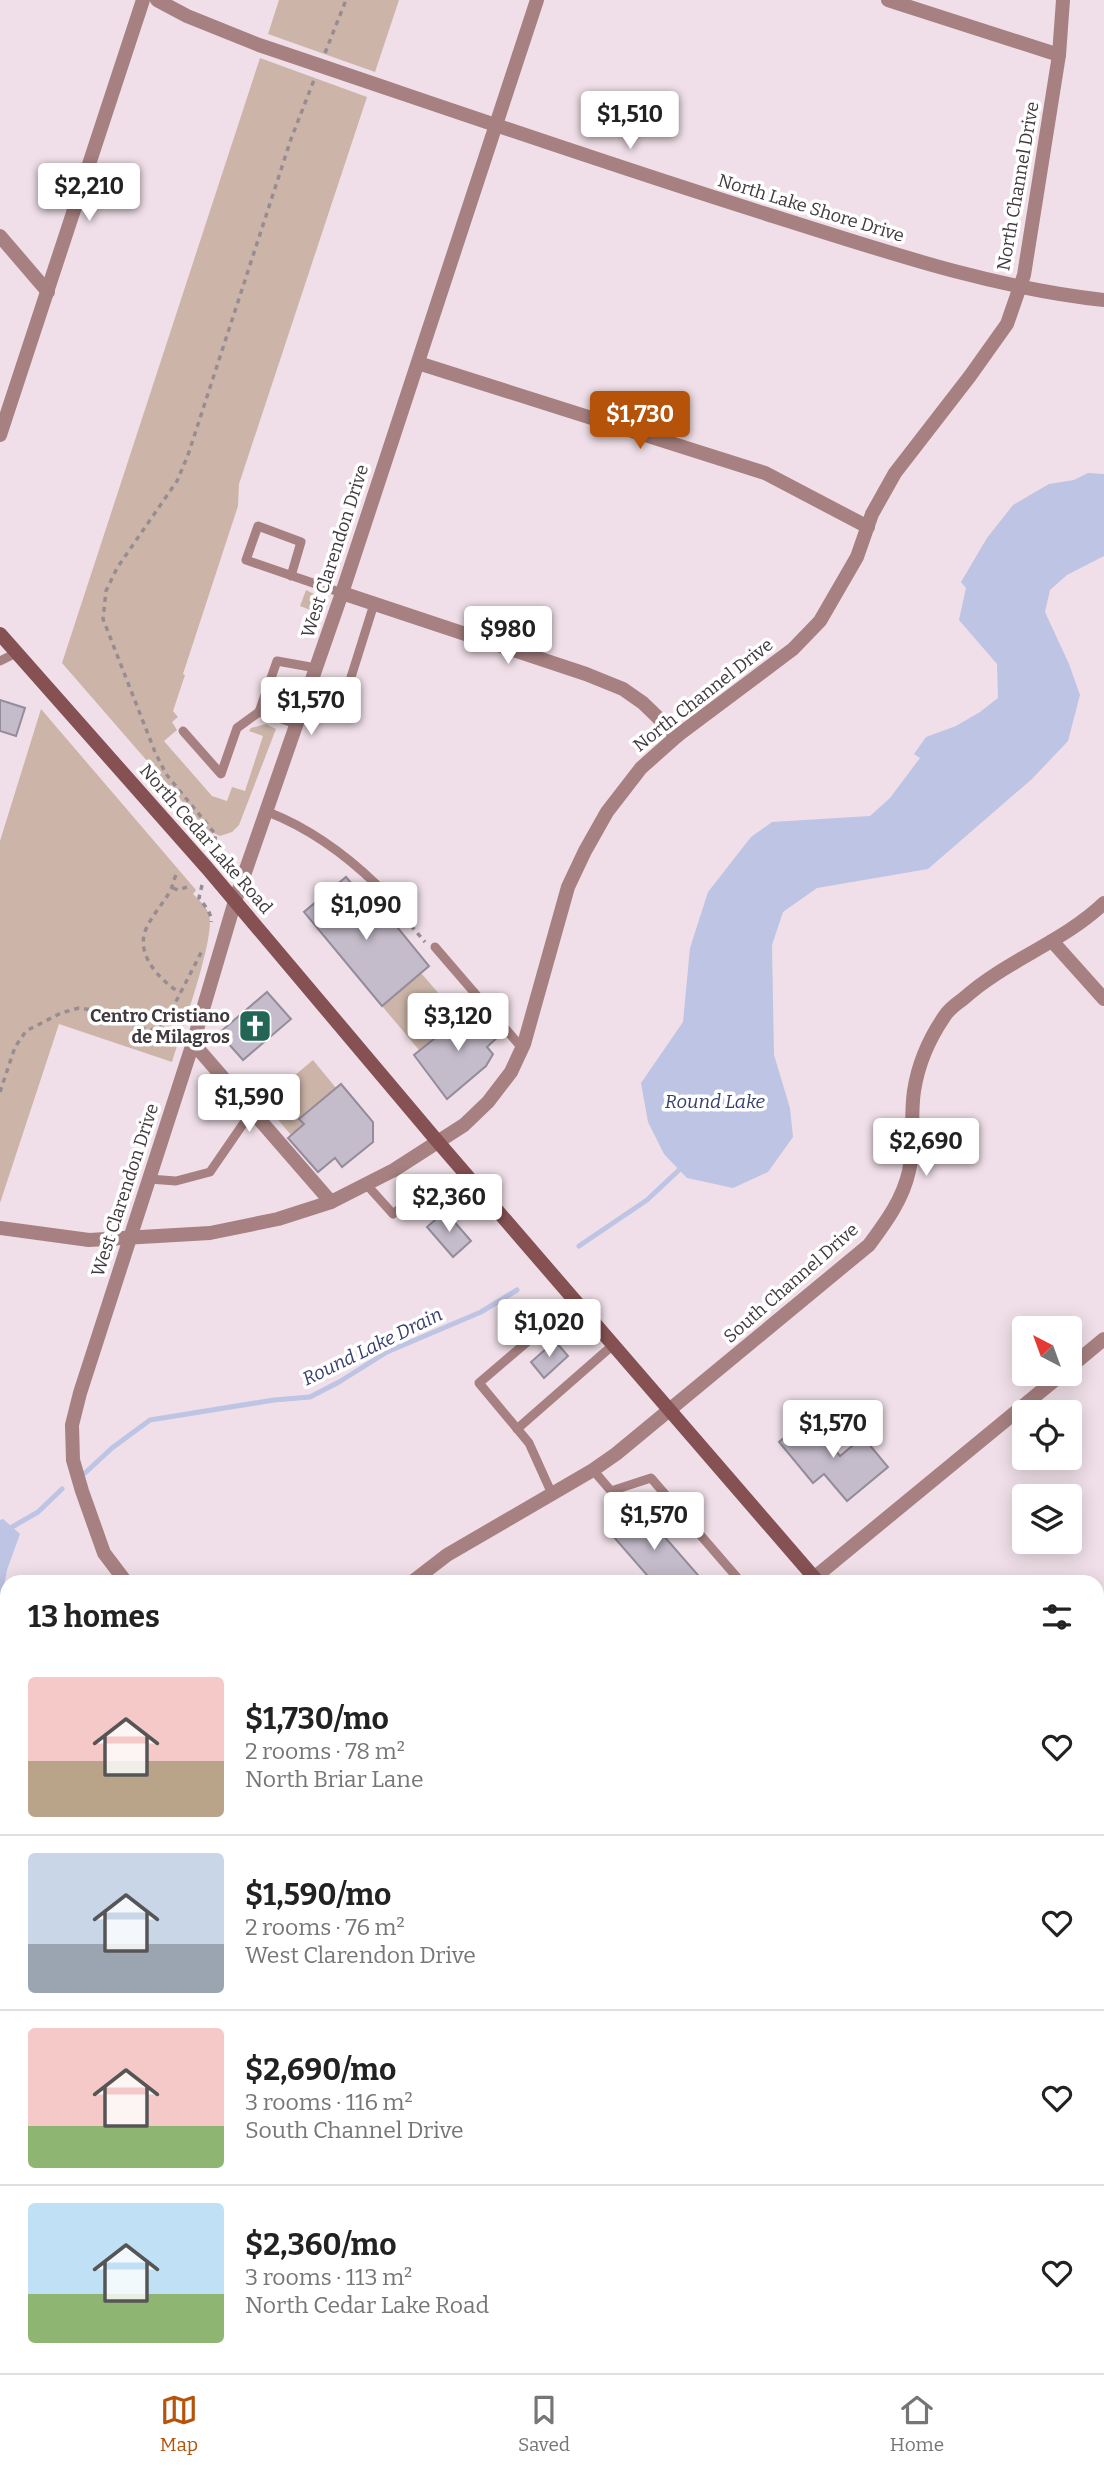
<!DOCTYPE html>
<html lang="en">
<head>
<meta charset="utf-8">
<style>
	:root { --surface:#fff; --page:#f2f2f2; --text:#222; --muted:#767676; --line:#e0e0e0; --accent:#b45309 }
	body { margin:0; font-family:Bitter,serif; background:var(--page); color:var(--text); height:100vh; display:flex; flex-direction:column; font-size:26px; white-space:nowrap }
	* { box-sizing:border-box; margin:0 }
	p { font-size:23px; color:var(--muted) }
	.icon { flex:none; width:38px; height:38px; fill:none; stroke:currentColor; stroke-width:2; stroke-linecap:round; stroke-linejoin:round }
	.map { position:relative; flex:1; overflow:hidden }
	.details { position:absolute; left:0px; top:1575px; width:1104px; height:798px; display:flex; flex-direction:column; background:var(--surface); border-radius:21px 21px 0 0; box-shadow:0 4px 18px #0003 }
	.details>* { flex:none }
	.needle { width:46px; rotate:319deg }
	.fabs { position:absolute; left:1012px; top:1316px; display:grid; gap:14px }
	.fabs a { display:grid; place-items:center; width:70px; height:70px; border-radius:7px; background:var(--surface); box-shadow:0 4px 18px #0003; font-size:35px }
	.price { position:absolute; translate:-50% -60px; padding:0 16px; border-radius:7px; background:#fff; color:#222; font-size:23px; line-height:46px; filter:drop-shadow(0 2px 4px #0008) }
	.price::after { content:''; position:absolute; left:50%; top:42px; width:21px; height:16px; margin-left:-10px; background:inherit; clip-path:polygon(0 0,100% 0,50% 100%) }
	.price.current { background:var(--accent); color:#fff }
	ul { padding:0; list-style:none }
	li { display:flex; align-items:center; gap:21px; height:175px; padding:0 28px }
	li+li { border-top:2px solid var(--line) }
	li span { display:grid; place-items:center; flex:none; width:196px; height:140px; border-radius:7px; color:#555 }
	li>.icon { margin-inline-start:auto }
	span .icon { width:84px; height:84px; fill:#fffc; stroke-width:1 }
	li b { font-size:30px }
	h2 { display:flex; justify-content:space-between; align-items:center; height:84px; padding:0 28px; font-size:30px }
	.tab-bar { display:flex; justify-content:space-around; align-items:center; height:98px; border-top:2px solid var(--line); background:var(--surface); font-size:19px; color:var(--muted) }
	.tab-bar a { display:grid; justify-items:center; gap:4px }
	.tab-bar .current { color:var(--accent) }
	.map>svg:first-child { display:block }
	.green { fill:#ccb5a8 }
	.water { fill:#bdc4e4 }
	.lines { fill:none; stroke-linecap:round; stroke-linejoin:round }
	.stream { stroke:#bdc4e4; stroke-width:5 }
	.building { fill:#c5bccb; stroke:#948c9b; stroke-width:2 }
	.path { stroke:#988c93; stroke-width:3.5; stroke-dasharray:5 5; stroke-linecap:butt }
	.lane { stroke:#a78181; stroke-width:9 }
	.street { stroke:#a78181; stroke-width:14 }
	.secondary { stroke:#865152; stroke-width:14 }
	.labels { text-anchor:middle; stroke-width:7; stroke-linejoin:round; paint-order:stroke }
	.street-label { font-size:18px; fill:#40393d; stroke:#fff }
	.poi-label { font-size:18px; font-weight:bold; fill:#40393d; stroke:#fff; text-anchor:end }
	.water-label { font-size:19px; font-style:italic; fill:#383f6c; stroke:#fff }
</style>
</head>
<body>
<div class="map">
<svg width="1104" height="2373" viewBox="0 0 1104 2373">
	<rect width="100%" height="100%" fill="#f0dfe8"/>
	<g class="green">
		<polygon points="279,0 399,0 375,72 268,34"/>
		<polygon points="260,58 367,97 239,484 238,506 183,674 185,675 173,711 178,717 172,722 177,730 164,741 212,796 227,801 232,787 245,791 263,736 249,731 251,728 266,724 276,729 239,825 232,832 220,836 207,830 62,663"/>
		<polygon points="306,590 326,600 321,614 300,606"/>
		<path d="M41,709L196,890L193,894C199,900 207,907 209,915C216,937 180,1035 172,1062L59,1024L0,1203V841Z"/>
		<polygon points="421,973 460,1018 419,1050 382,1006"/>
		<polygon points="313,1060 336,1088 300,1118 304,1124 291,1135 263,1102"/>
	</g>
	<g class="water">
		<polygon points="1088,473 1104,474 1104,556 1067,575 1050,590 1045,612 1069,664 1080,695 1068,741 1032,779 928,869 817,888 783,912 772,945 774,1055 790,1108 793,1137 768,1172 733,1188 687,1178 664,1154 648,1122 641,1083 683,1022 690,948 708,892 751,837 772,822 870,816 890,798 920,758 914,754 926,737 956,726 980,712 998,698 997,664 959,620 966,588 961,582 987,538 1013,505 1049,484 1074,480"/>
		<polygon points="3,1519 20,1534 7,1570 0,1608 0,1520"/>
		<polygon points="0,2115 7,2123 7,2170 0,2162"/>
		<polygon points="112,2366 169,2366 170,2373 113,2373"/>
	</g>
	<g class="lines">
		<g class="stream">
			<polyline points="579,1246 647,1200 679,1170"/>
			<polyline points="85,1473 112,1448 150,1420 274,1400 310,1397 339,1382 387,1352 481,1312 517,1290"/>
			<polyline points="0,1534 38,1512 62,1489"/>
		</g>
	</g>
	<g class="building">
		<polygon points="0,700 25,708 16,736 0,731"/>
		<polygon points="346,877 388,926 393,922 429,966 382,1006 304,912"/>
		<polygon points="267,992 291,1019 243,1060 219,1033"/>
		<polygon points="470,1010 482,1025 488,1021 500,1035 487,1047 493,1054 486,1066 447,1099 414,1055"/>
		<polygon points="341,1084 373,1122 373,1142 342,1167 335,1158 318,1172 288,1138 304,1124 299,1119"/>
		<polygon points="445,1211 471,1241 453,1257 427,1227"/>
		<polygon points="555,1341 568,1356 544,1378 531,1362"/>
		<polygon points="808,1418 840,1456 863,1437 888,1467 847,1501 824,1474 813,1483 779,1442"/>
		<polygon points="642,1511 704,1582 653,1582 612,1535"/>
	</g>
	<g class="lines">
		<g class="path">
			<polyline points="325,53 346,0"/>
			<polyline points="212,851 216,835 166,774 155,752 103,619 106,591 117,568 177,481 188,455 291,139 314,80"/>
			<path d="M176,875C173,881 173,886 170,891C163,904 152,915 146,929C135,955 160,980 180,993"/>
			<path d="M202,885L199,898C204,905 212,913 211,922"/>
			<polyline points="173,888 178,890 187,887"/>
			<polyline points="385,895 425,942"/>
			<polyline points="0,1092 15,1047 26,1031 61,1013 79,1008 98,1011 114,1015 142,1028 152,1030 161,1025 169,1015 203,949"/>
		</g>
		<g class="lane">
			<polyline points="291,576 301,542 258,526 246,560 342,593"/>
			<polyline points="0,661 16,653"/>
			<polyline points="306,699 341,709 374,604"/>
			<polyline points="259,712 297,724"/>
			<polyline points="183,731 221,774 237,728 259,712 277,661 316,668"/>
			<path d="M268,812C309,828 345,854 377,885"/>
			<polyline points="435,947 522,1048"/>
			<polyline points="149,1179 176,1181 210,1172 252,1111"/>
			<polyline points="366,1184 393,1214 422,1191"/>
			<polyline points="517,1429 613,1345"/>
			<polyline points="593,1470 611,1491 651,1478 741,1582"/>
			<polyline points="552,1494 529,1443 479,1383 575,1301"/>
		</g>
		<g class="street">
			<path d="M157,0L187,16L259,45C432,103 603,163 776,217C884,251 992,288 1104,300"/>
			<polyline points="888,0 1059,55"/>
			<polyline points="0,236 48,292"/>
			<polyline points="418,363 765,473 868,527"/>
			<polyline points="0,435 143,0"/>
			<polyline points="342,593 586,674 623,689 643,703 677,736"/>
			<polyline points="1052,941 1104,999"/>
			<polyline points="193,1043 331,1202"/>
			<polyline points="0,1228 89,1240 210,1233 278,1219 331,1202 394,1170 464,1125 488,1102 511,1072 524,1044 568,887 585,851 607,812 641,768 677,736 793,649 820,621 857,557 872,514 895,473 970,376 1007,324 1024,275 1059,55 1063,0"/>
			<polyline points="1069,1368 1104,1339"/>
			<polyline points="126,1582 104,1553 82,1491 73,1460 72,1425 80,1393 193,1043 235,901 342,593 537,0"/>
			<path d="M412,1582L447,1555L593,1470L616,1454L869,1245C886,1222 903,1199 909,1171C915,1144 910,1117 914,1091C918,1065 929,1039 944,1017C948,1010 956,1004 963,999C1006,960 1062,943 1104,903"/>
			<polyline points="809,1582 1062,1374"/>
			<polyline points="1097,1657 1104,1652"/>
			<polyline points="0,1816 7,1815"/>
			<polyline points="0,1854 7,1861"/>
			<polyline points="1097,1978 1104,1972"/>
			<polyline points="1097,2292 1104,2287"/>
			<polyline points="304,2366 306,2373"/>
			<polyline points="798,2366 804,2373"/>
			<polyline points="45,2373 57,2366"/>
			<polyline points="622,2373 630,2366"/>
			<polyline points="1001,2373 1010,2366"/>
		</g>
		<g class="secondary">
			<polyline points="0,634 207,868 438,1142 818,1582"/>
			<polyline points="1097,1907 1104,1914"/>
		</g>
	</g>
	<defs>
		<symbol id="church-square" viewBox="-11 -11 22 22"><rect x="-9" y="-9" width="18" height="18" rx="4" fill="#246655" stroke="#fff"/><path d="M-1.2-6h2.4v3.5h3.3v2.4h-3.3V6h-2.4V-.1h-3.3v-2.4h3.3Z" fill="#fff"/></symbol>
	</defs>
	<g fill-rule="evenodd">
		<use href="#church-square" x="236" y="1007" width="38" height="38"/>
	</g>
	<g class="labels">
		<g class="street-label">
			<text transform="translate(1018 186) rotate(-80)" y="6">North Channel Drive</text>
			<text transform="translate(811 208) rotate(17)" y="6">North Lake Shore Drive</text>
			<text transform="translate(335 551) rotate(-72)" y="6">West Clarendon Drive</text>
			<text transform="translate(703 695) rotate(-38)" y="6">North Channel Drive</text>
			<text transform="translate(206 839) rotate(49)" y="6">North Cedar Lake Road</text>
			<text transform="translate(125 1190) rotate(-72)" y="6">West Clarendon Drive</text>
			<text transform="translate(791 1283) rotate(-41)" y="6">South Channel Drive</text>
		</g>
		<g class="poi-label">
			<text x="230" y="1022">Centro Cristiano<tspan x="230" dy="21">de Milagros</tspan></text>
		</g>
		<g class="water-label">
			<text x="715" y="1108">Round Lake</text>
			<text transform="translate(372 1346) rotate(-26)" y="7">Round Lake Drain</text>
		</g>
	</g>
</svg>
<div class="fabs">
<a><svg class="needle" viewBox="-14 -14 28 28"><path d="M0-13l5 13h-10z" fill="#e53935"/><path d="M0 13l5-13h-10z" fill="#767676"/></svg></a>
<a><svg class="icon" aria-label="locate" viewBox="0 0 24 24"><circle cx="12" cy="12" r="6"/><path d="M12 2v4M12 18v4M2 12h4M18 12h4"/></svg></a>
<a><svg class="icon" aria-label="layers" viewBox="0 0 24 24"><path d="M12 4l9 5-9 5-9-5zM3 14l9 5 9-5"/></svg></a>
</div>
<b class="price" style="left:630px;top:151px">$1,510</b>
<b class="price" style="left:89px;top:223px">$2,210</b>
<b class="price current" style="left:640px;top:451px">$1,730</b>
<b class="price" style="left:508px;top:666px">$980</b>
<b class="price" style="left:311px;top:737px">$1,570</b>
<b class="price" style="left:366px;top:942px">$1,090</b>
<b class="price" style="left:458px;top:1053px">$3,120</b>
<b class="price" style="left:249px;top:1134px">$1,590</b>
<b class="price" style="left:926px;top:1178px">$2,690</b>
<b class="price" style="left:449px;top:1234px">$2,360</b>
<b class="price" style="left:549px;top:1359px">$1,020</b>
<b class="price" style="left:833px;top:1460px">$1,570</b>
<b class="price" style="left:654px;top:1552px">$1,570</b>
<section class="details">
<h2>13 homes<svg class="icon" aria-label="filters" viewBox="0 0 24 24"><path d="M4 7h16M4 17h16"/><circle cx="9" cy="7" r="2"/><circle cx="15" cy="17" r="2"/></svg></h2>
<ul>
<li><span style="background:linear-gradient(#f6c9c9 60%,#b9a48a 0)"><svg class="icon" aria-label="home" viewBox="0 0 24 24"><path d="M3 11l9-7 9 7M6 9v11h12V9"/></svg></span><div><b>$1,730/mo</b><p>2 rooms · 78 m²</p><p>North Briar Lane</p></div><svg class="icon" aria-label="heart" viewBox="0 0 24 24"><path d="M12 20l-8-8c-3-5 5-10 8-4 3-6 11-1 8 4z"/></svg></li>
<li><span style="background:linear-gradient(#c9d6e8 65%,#9aa5b1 0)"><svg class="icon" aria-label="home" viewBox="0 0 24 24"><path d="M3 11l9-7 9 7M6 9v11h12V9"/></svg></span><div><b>$1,590/mo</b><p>2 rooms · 76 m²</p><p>West Clarendon Drive</p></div><svg class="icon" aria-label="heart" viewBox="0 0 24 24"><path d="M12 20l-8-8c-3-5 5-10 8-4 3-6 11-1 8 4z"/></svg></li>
<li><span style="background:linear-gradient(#f6c9c9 70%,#8fb573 0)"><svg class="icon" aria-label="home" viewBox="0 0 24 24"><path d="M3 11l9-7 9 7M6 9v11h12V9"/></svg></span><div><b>$2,690/mo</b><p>3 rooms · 116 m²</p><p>South Channel Drive</p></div><svg class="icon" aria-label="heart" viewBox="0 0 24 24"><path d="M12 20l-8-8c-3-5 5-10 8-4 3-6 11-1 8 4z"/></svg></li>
<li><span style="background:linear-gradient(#bfe0f5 65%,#8fb573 0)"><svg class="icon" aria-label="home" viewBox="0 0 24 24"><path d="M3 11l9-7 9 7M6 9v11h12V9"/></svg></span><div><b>$2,360/mo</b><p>3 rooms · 113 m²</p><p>North Cedar Lake Road</p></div><svg class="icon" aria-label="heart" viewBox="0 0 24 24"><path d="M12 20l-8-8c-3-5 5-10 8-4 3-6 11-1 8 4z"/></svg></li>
</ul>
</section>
</div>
<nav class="tab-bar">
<a class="current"><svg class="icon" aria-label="map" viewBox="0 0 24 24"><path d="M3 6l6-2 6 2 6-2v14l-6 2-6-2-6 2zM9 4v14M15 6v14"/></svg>Map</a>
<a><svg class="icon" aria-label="saved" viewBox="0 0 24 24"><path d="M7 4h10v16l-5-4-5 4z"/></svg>Saved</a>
<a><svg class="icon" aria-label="home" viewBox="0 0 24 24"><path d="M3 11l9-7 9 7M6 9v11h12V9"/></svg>Home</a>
</nav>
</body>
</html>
